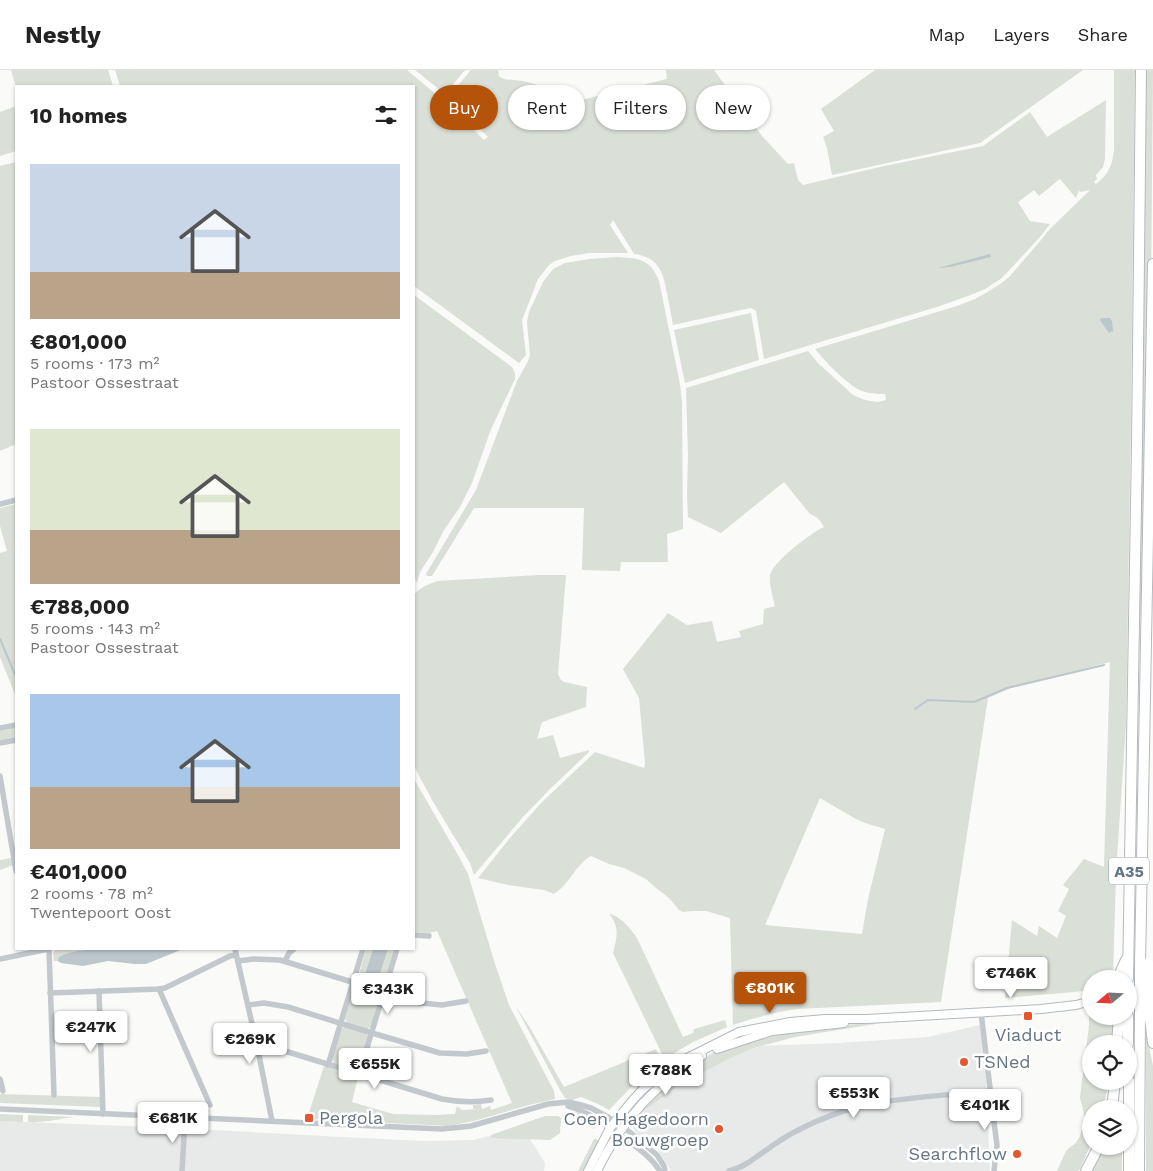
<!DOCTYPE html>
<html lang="en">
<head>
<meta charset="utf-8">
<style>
	:root { --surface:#fff; --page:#f6f6f6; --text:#222; --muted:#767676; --line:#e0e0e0; --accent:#b45309 }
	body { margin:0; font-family:"Work Sans",sans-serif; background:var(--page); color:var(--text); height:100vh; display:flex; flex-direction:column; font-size:19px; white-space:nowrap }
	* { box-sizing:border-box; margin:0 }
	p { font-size:16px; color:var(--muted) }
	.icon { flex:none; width:28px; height:28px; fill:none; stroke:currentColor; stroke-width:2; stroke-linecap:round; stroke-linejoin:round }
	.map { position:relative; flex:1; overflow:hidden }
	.sheet { position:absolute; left:15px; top:15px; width:400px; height:865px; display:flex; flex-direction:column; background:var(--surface); border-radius:0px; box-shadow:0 1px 4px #0004 }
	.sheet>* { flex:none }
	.hud { position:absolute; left:430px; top:15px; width:475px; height:45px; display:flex; gap:10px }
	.needle { width:32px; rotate:251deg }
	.buttons { position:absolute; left:1082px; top:900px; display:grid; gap:10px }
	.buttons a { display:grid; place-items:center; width:55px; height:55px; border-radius:50%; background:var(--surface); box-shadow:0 1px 4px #0004; font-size:25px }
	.price { position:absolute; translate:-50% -42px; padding:0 11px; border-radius:5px; background:#fff; color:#222; font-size:16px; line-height:32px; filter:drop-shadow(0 1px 2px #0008) }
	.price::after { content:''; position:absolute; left:50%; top:30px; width:15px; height:11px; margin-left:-8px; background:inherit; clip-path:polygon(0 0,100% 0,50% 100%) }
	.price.selected { background:var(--accent); color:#fff }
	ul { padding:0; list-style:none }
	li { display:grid; align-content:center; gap:10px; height:265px; padding:0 15px }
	li span { display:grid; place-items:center; height:155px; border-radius:0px; color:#555 }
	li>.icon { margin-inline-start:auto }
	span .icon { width:90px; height:90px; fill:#fffc; stroke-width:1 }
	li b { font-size:21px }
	h2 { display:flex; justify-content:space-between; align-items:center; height:60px; padding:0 15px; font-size:21px }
	.tag { padding:0 18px; border-radius:22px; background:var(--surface); box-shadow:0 1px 4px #0004; font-size:18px; line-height:45px }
	.tag.selected { background:var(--accent); color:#fff }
	header { display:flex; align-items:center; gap:30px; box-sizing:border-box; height:70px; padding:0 25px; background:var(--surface); border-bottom:1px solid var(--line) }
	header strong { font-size:24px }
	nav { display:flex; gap:28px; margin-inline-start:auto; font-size:18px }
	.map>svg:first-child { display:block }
	.built { fill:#e8e9e9 }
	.green { fill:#dadfd7; fill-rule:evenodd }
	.water { fill:#bbc7cb }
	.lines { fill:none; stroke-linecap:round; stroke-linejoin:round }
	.stream { stroke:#bbc7cb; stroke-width:2 }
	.secondary-casing { stroke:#b3babf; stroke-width:10 }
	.motorway-casing { stroke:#b4b9bd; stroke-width:12 }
	.minor { stroke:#c3c8cc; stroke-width:5.5 }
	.secondary { stroke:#fff; stroke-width:8 }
	.motorway { stroke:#fff; stroke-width:10 }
	.motorway-bridge-casing { stroke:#b4b9bd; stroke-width:12; stroke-linecap:butt }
	.motorway-bridge { stroke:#fff; stroke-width:10 }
	.poi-dot { fill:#e4572e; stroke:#fff; stroke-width:2 }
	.labels { text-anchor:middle; stroke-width:5; stroke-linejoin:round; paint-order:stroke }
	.shield { fill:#fff; stroke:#939fa8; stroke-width:1 }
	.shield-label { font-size:16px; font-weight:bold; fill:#657683 }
	.poi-label { font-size:18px; fill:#657683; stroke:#fff; text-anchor:start }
</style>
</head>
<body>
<header>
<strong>Nestly</strong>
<nav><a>Map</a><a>Layers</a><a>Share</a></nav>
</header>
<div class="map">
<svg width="1153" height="1101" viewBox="0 0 1153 1101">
	<rect width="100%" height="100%" fill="#fafaf8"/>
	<g class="built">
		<polygon points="984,954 990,1101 671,1101 657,1079 637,1064 632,1056 633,1050 638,1042 684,999 727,974 758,976 838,973 928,967"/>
		<polygon points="0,1051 177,1058 342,1067 425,1071 474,1070 522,1057 545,1093 544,1101 0,1101"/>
	</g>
	<g class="green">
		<polygon points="11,0 108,0 113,16 16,16 16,18"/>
		<path d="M115,0H407L450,36L484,70L488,67L448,27L471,0H498L499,6C506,11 507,9 514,10C525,11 539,13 547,23C550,27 551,33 553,37L667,9L666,0H714L762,66L787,93L789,94L794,93L798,110L803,115L884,96L983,76L1030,42L1047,67L1106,30L1105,89L1103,97L1096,105L1097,109L1094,112L1096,114C1109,104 1112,96 1114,80V0H1135L1131,348L1126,655L1116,803L1113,909H1091V920L1074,922L1005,928L1012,850L1037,866L1039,856L1057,868L1066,846L1058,841L1069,819L1063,815L1084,789L1104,797L1110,592L1015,616L988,628L941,932L797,939C775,942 754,948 733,955L730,848L706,841H693L683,842L679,840L669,828L656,818L646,809L624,798L609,794L591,786C575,795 570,814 554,824L544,820L508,815L478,808L510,768L541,733L595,682L644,698L645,693L639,628L623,599L668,543L687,555L712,551L717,572L741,567L739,561L763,554L764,539L775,536C773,528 769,514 770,506C771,493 812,462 824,457C821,451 817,446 810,444L784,412L721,463L688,447L687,424L688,385L686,318L808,281L818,293L853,325L865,330L878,332L886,330L885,324C877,324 870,324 862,321C847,315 826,292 815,279L957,236L975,229L986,223L1003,212L1010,206L1041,170L1049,160L1090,120L1080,122L1079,120L1076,128L1060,109L1039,126L1034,120L1018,132L1030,151L1050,154L1040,167L1002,208L985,219L968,226L940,236L764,289L756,241L753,239L750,238L673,255C671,244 669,234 667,223C663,202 659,187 634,184L613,150L610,155L628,183H589L571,186L555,191L549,195L538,209L522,250L526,285L519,293L414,216V16H120ZM820,728L854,748L865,753L885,759L868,829L862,864L765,855Z"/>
		<polygon points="415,0 465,0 445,24"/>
		<polygon points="875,0 1083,0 980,73 832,105 827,78 823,67 834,61 821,39"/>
		<polygon points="1144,0 1153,0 1151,223 1146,545 1137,545"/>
		<polygon points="16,36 16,81 0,86 0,42"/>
		<polygon points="16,92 16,374 0,381 0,96"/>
		<path d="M617,187C638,188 651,189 659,211L680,314L682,332L683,459L667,464L668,492H621L620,501L582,500L584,438H474L432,506H427L426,504L476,420L517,311L528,291L530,285L527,252L529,242L543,212L553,199L565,193L589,189Z"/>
		<polygon points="414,225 512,297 515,303 515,309 491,359 472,413 460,437 444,460 433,482 420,502 417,513 414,506"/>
		<polygon points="751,243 759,290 685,313 674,260"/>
		<polygon points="16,434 16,627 0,587 0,483 7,481 0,456 0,438"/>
		<path d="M538,505H566L558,604L561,610L564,612L587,617L586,637L542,652L537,669L553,665L560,688L589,680V682L550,719L523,747L474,805L470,793L432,730L414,696V525C419,518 429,514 437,511Z"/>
		<polygon points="16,658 16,667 0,671 0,661"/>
		<polygon points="414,709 458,785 468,804 495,894 509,935 554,1021 555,1029 529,1035 474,1051 448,1056 307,1049 324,996 358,1007 352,1032 393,1044 435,1045 455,1044 457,1036 462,1040 480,1039 481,1039 473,1039 473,1035 481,1034 482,1039 490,1036 491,1040 512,1033 437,861 429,863 414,862"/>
		<polygon points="11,788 13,795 0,800 0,790"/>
		<path d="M609,844C620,845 633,861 638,870L683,967L693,963L694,959L725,950L727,957L693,972L668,987L666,988L663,986L613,883C617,868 620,856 609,844Z"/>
		<path d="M60,879H98C85,880 71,880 60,887L59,891H54L53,883L55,880Z"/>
		<polygon points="366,879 373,879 365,904 376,911 379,907 388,879 395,879 384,914 381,917 360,911 358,908"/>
		<polygon points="356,916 380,924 371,957 367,959 347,953 345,948 354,918"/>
		<polygon points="516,937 529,956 564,1017 656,979 661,992 638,1010 609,1040 596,1033 581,1027 572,1030 565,1028 560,1020"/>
		<polygon points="1089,942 1091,942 1091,946 1115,946 1114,974 1091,974 1091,1011 1109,1011 1103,1039 1091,1039 1091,1074 1080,1099 1078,1101 1057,1101 1066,1081 1070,1077 1076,1073 1080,1066 1084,1052 1084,1044 1080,1028 1082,1010 1084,998 1089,955"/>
		<path d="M880,953L875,954L795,967L753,978L726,990L676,1017L640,1044L639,1043C646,1035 653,1027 660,1020C701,982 756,962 812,957C834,955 857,954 880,953Z"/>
		<polygon points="345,957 367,964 368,966 359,999 355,1001 334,993 332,989 342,958"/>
		<polygon points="1146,966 1147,966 1153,996 1153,1101 1146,1101"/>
		<polygon points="0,1024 101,1027 101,1037 0,1033"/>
		<polygon points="568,1042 585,1043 597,1052 594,1059 568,1045"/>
		<polygon points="0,1044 23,1045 23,1052 0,1051"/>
		<path d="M28,1045L74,1047C58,1049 44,1053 28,1052Z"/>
		<polygon points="545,1046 558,1046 561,1048 560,1063 550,1070 491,1068 491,1065"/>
		<polygon points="594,1069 596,1069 600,1072 585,1101 578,1101"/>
		<polygon points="1103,1076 1122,1076 1122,1101 1090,1101"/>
	</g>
	<g class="water">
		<polygon points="990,184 991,187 950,197 948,197 938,198"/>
		<polygon points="1101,248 1110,248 1112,251 1113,261 1109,263 1100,250"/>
		<path d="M98,879H183L146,894H135L108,891L83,896L61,893L58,891L59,887C71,880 85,880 98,879Z"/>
		<polygon points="373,879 388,879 379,907 376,911 366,908 365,904"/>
	</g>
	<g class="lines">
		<g class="stream">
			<polyline points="0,569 16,607"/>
			<polyline points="915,639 928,630 974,632 1007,618 1104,595"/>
		</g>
		<defs>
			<g id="secondary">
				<polyline points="1129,922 1144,917"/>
				<polyline points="717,979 772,961 844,953"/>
				<polyline points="588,1101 610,1058 632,1031 643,1019 668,1000 685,989 739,962 790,952 825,949 867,949 1041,939 1076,935 1091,931"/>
				<path d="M597,1101C620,1053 656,1013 702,986"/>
			</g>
			<g id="motorway">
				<polyline points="1140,895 1153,194"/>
				<polyline points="1121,909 1121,901 1126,890"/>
				<polyline points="1128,909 1137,375 1141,0"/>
				<polyline points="1149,940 1153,973"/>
				<polyline points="1128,946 1128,974"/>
				<polyline points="1117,974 1119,946"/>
				<polyline points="1129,1011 1129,1039"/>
				<polyline points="1112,1039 1115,1011"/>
				<polyline points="1129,1040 1129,1101"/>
				<polyline points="1086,1101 1099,1076"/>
				<polyline points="1139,1101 1140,943"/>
			</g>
		</defs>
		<use href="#secondary" class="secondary-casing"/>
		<use href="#motorway" class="motorway-casing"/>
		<g class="minor">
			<polyline points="0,434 16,430"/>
			<polyline points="0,658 16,655"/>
			<polyline points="0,673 16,670"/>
			<polyline points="0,706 16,801"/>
			<polyline points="414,865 429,866"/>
			<polyline points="49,879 54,1025"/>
			<polyline points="235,879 258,980 272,1051"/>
			<polyline points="0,889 48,879"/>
			<polyline points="238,891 253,889 280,890 421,933 442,935 466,931"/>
			<polyline points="285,891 289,883 294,879"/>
			<polyline points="159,919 210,1035"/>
			<polyline points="99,921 103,1044"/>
			<polyline points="50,923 159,919 165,918 230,886 236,885"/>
			<polyline points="248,935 264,933 288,937 372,963 440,983 467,984 486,981"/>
			<polyline points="981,942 995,1060 997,1075 994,1101"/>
			<path d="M258,980L267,978H275L442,1029C458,1032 474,1033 491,1030"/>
			<polyline points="328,995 363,879"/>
			<polyline points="359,1004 397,879"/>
			<polyline points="0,1009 3,1021"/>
			<path d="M568,1036C590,1042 602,1053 619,1065C635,1076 650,1085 660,1101"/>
			<polyline points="0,1039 442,1059 471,1056 548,1034 568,1032 581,1035 591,1038 608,1047 631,1063 657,1085 664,1096 665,1101"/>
			<polyline points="182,1101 185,1048"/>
			<path d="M729,1101C748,1096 762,1082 778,1072C789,1064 802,1058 815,1052C869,1027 932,1027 990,1021"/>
		</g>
		<use href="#secondary" class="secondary"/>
		<use href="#motorway" class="motorway"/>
		<defs>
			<g id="motorway-bridge">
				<polyline points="1148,893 1149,940"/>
				<polyline points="1140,943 1140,895"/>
			</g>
		</defs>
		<use href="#motorway-bridge" class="motorway-bridge-casing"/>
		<use href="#motorway-bridge" class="motorway-bridge"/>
	</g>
	<g class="poi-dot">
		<rect x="1023" y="941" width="10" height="10" rx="2.5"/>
		<circle cx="964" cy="992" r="5"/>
		<rect x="304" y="1043" width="10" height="10" rx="2.5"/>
		<circle cx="719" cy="1059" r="5"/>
		<circle cx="1017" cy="1084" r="5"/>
	</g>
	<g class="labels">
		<rect class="shield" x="1109" y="787.5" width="40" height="27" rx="4"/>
		<g class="shield-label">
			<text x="1129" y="807">A35</text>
		</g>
		<g class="poi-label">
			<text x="1028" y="971" text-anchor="middle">Viaduct</text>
			<text x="974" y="998">TSNed</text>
			<text x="319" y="1054">Pergola</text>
			<text x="709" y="1055" text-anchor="end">Coen Hagedoorn<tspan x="709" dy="21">Bouwgroep</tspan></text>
			<text x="1007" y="1090" text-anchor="end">Searchflow</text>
		</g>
	</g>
</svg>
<div class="buttons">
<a><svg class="needle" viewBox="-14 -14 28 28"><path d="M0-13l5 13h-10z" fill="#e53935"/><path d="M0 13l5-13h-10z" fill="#767676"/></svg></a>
<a><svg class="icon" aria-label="locate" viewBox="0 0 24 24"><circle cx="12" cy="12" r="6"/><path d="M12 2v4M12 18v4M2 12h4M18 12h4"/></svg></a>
<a><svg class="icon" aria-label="layers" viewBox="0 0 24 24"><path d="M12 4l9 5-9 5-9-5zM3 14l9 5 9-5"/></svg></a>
</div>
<b class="price" style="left:1011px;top:929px">€746K</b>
<b class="price selected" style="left:770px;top:944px">€801K</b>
<b class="price" style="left:388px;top:945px">€343K</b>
<b class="price" style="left:91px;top:983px">€247K</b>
<b class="price" style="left:250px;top:995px">€269K</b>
<b class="price" style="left:375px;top:1020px">€655K</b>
<b class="price" style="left:666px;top:1026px">€788K</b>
<b class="price" style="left:854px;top:1049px">€553K</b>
<b class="price" style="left:985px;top:1061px">€401K</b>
<b class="price" style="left:173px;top:1074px">€681K</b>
<div class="hud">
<a class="tag selected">Buy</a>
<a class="tag">Rent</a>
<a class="tag">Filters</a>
<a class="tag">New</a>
</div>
<section class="sheet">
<h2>10 homes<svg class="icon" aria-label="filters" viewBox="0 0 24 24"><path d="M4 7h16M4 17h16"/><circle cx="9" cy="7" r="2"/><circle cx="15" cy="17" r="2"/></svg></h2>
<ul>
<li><span style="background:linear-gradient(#c9d6e8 70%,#b9a48a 0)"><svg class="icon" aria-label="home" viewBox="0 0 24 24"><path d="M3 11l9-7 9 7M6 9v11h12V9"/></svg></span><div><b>€801,000</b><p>5 rooms · 173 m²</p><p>Pastoor Ossestraat</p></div></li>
<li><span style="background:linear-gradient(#dfe7d0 65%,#b9a48a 0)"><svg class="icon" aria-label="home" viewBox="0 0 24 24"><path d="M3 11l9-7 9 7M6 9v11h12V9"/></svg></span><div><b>€788,000</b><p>5 rooms · 143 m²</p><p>Pastoor Ossestraat</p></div></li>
<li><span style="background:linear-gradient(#a9c7e8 60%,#b9a48a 0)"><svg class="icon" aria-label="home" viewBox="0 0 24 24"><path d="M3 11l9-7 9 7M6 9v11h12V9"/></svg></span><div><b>€401,000</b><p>2 rooms · 78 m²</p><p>Twentepoort Oost</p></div></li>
</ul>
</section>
</div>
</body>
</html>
